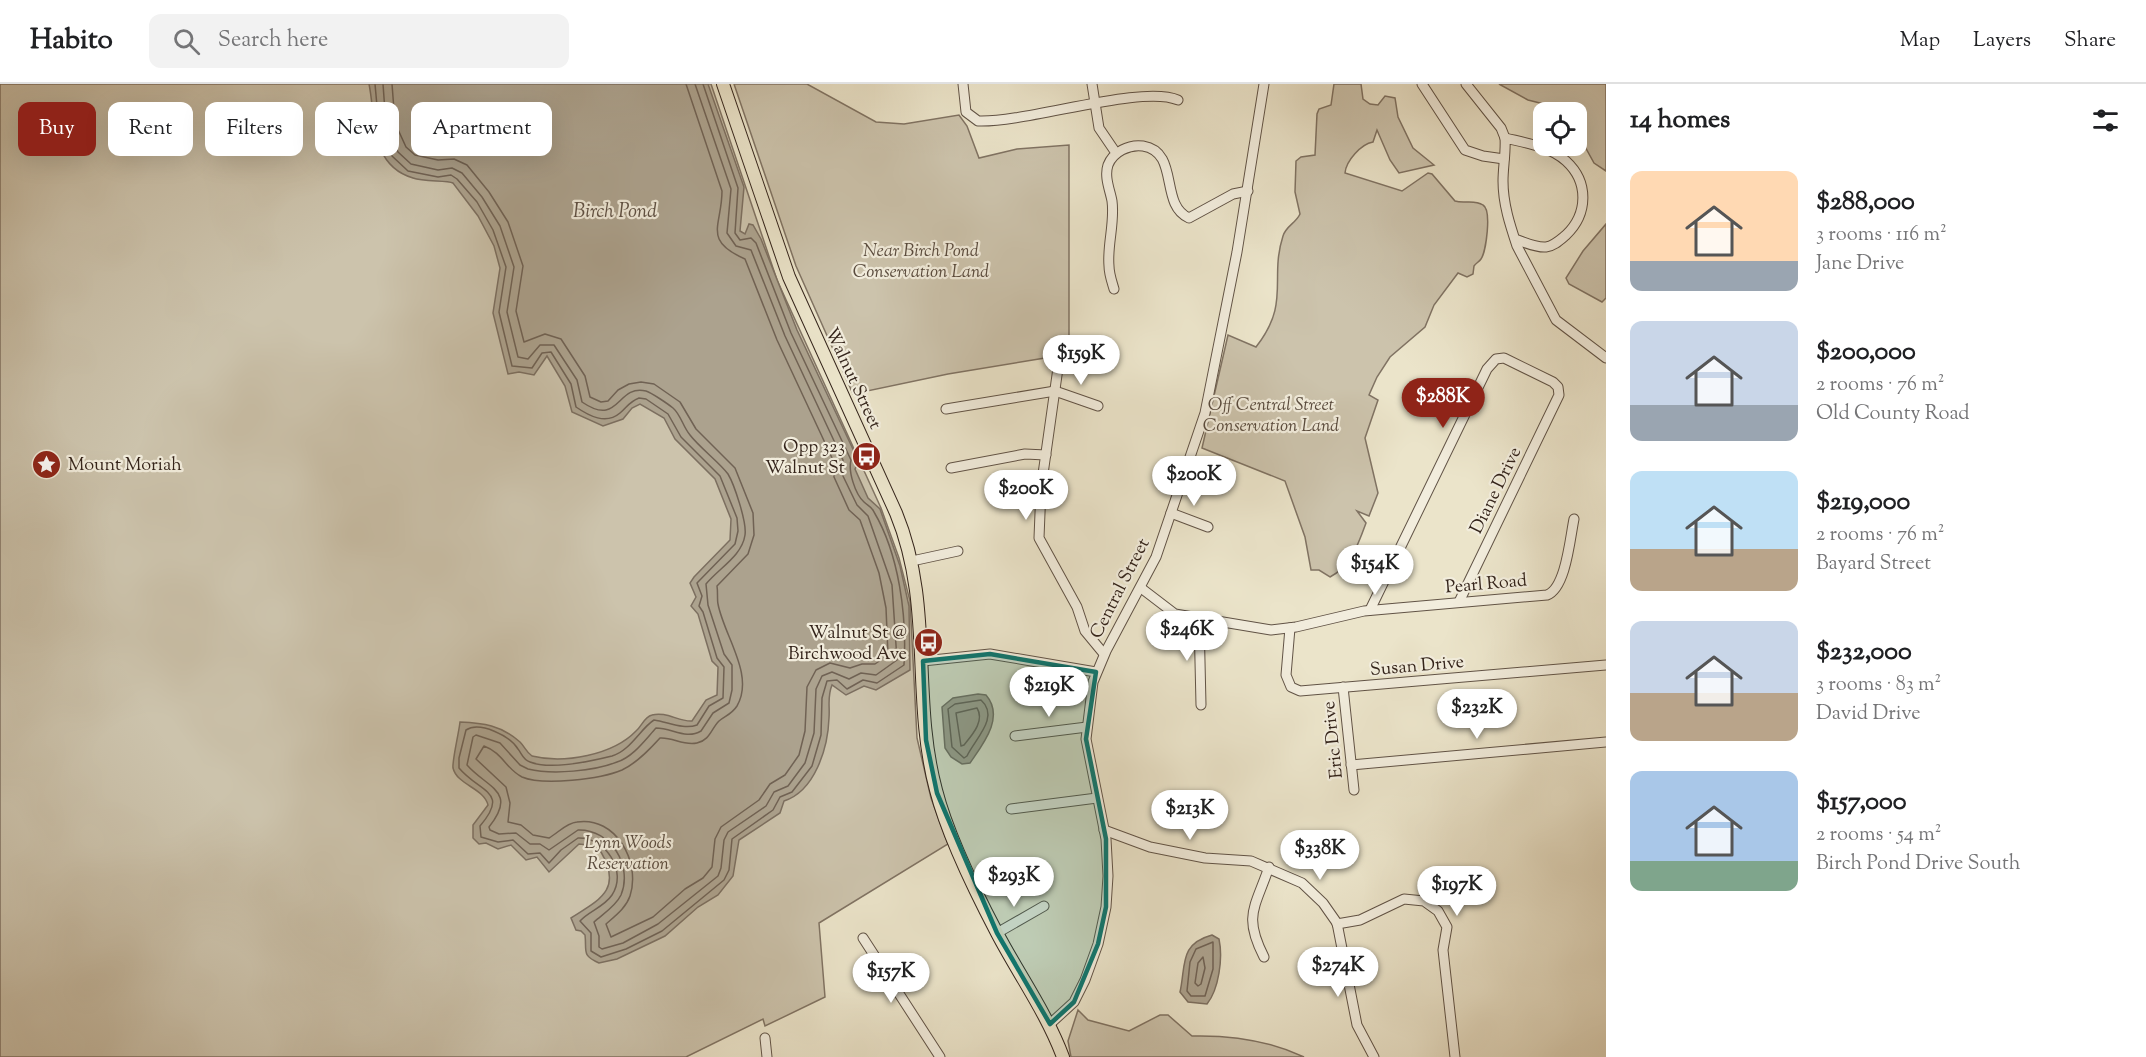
<!DOCTYPE html>
<html lang="en">
<head>
<meta charset="utf-8">
<style>
	:root { --surface:#fff; --page:#f2f2f2; --text:#202124; --muted:#757577; --line:#e0e0e0; --accent:#8f2418 }
	body { margin:0; font-family:"Sorts Mill Goudy",serif; background:var(--page); color:var(--text); height:100vh; display:flex; flex-direction:column; font-size:22px; white-space:nowrap }
	* { box-sizing:border-box; margin:0 }
	p { font-size:20px; color:var(--muted) }
	.icon { flex:none; width:33px; height:33px; fill:none; stroke:currentColor; stroke-width:2; stroke-linecap:round; stroke-linejoin:round }
	.map { position:relative; flex:1; overflow:hidden }
	.drawer { display:flex; flex-direction:column; background:var(--surface); width:540px }
	.drawer>* { flex:none }
	.banner { position:absolute; left:18px; top:18px; width:570px; height:54px; display:flex; gap:12px }
	.buttons { position:absolute; left:1533px; top:18px; display:grid; gap:12px }
	.buttons a { display:grid; place-items:center; width:54px; height:54px; border-radius:12px; background:var(--surface); box-shadow:0 6px 24px #0002; font-size:30px }
	.price { position:absolute; translate:-50% -51px; padding:0 14px; border-radius:21px; background:#fff; color:#222; font-size:20px; line-height:39px; filter:drop-shadow(0 2px 3px #0008) }
	.price::after { content:''; position:absolute; left:50%; top:36px; width:18px; height:14px; margin-left:-9px; background:inherit; clip-path:polygon(0 0,100% 0,50% 100%) }
	.price.selected { background:var(--accent); color:#fff }
	ul { padding:0; list-style:none }
	li { display:flex; align-items:center; gap:18px; height:150px; padding:0 24px }
	li span { display:grid; place-items:center; flex:none; width:168px; height:120px; border-radius:12px; color:#555 }
	li>.icon { margin-inline-start:auto }
	span .icon { width:72px; height:72px; fill:#fffc; stroke-width:1 }
	li b { font-size:26px }
	h2 { display:flex; justify-content:space-between; align-items:center; height:72px; padding:0 24px; font-size:26px }
	.chip { padding:0 21px; border-radius:12px; background:var(--surface); box-shadow:0 6px 24px #0002; font-size:21px; line-height:54px }
	.chip.selected { background:var(--accent); color:#fff }
	header { display:flex; align-items:center; gap:36px; box-sizing:border-box; height:84px; padding:0 30px; background:var(--surface); border-bottom:2px solid var(--line) }
	header strong { font-size:28px }
	nav { display:flex; gap:33px; margin-inline-start:auto; font-size:21px }
	.search { width:420px; height:54px; background:var(--page); display:flex; align-items:center; gap:15px; box-sizing:border-box; padding:0 21px; border-radius:12px; color:var(--muted); font-size:22px }
	main { display:flex; flex:1; min-height:0 }
	.map>svg:first-child { display:block }
	.green { fill:#ccc3ac; stroke:#807363; stroke-width:1.5 }
	.water { fill:#aca28e; stroke:#7c6f60; stroke-width:1.5 }
	.lines { fill:none; stroke-linecap:round; stroke-linejoin:round }
	.shore { stroke:#706254; stroke-width:1.5 }
	.minor-casing { stroke:#615346; stroke-width:11 }
	.major-casing { stroke:#33231a; stroke-width:14 }
	.minor { stroke:#f2eddd; stroke-width:9 }
	.major { stroke:#ebe4ca; stroke-width:12 }
	.marked { fill:#0f766e; fill-opacity:0.2; stroke:#0f766e; stroke-width:4.5; stroke-linejoin:round }
	.labels { text-anchor:middle; stroke-width:4.5; stroke-linejoin:round; paint-order:stroke }
	.park-label { font-size:18px; font-style:italic; fill:#594b3e; stroke:#f2eddd }
	.street-label { font-size:18px; fill:#33231a; stroke:#f2eddd }
	.poi-label { font-size:18px; fill:#33231a; stroke:#f2eddd; text-anchor:end }
	.water-label { font-size:20px; font-style:italic; fill:#5d4f43; stroke:#f2eddd }
</style>
</head>
<body>
<header>
<strong>Habito</strong>
<div class="search"><svg class="icon" aria-label="search" viewBox="0 0 24 24"><circle cx="10" cy="10" r="6"/><path d="M15 15l6 6"/></svg>Search here</div>
<nav><a>Map</a><a>Layers</a><a>Share</a></nav>
</header>
<main>
<div class="map">
<svg width="1606" height="973" viewBox="0 0 1606 973">
	<rect width="100%" height="100%" fill="#ebe4ca"/>
	<filter id="stains"><feTurbulence type="fractalNoise" baseFrequency=".00333" numOctaves="4"/><feColorMatrix values="0 0 0 0 .2 0 0 0 0 .09 0 0 0 0 .02 0 0 0 .5 -.17"/></filter>
	<radialGradient id="worn" r=".72"><stop offset=".6" stop-color="#630" stop-opacity="0"/><stop offset="1" stop-color="#630" stop-opacity=".3"/></radialGradient>
	<g class="green">
		<polygon points="0,0 711,0 777,196 881,424 899,474 910,517 917,654 931,714 948,760 819,839 825,913 765,942 763,935 686,973 0,973"/>
		<polygon points="734,0 807,0 876,38 904,40 959,31 967,42 979,74 1017,65 1069,61 1069,270 948,290 853,310 796,182"/>
		<path d="M1334,0H1361L1363,15L1370,20L1378,21L1385,12L1395,14L1398,33L1413,64L1434,81L1399,89L1390,76L1377,46L1373,58C1361,60 1346,77 1345,89L1402,107L1428,89L1432,90L1455,117C1464,120 1474,115 1483,121C1492,126 1486,168 1481,175C1479,178 1476,179 1474,182L1473,190L1467,193L1458,189L1434,221L1425,243L1390,273L1377,293L1369,311L1378,316L1365,354L1378,409L1369,432L1357,427L1366,439C1358,461 1351,482 1330,493L1319,486H1311L1305,453L1285,397L1202,364L1228,251L1256,263C1291,218 1269,196 1283,152C1286,142 1296,139 1300,130L1295,108L1296,77L1301,73L1315,71L1317,30L1319,25L1331,21Z"/>
		<polygon points="1499,0 1606,0 1606,87 1594,79 1577,48 1576,28 1528,16"/>
		<polygon points="1606,140 1606,214 1602,218 1569,200 1566,194 1583,167"/>
		<path d="M1078,926L1088,936L1129,947L1160,931H1168L1192,952C1231,951 1268,956 1304,973H1071L1068,957Z"/>
	</g>
	<g class="water">
		<path d="M369,0H708L744,103L740,147L745,150L749,140L753,141L761,155L797,246L859,378L855,385L868,414L880,425L900,482L909,522L910,586L876,606L864,602L846,611L832,601C827,613 830,622 829,634C828,664 815,707 784,717L780,729L739,756L733,792L718,811L698,823L665,852L617,875L599,879C581,871 587,867 585,851L581,847L576,846L571,834C599,816 623,806 601,768L588,761L579,760L549,788L537,773L526,776L511,761L498,765L486,759L479,760L473,754V741L488,721C484,704 457,701 453,684C452,677 459,648 460,638C483,639 501,641 520,658C525,663 526,668 532,672C564,680 613,671 636,647C642,642 644,633 652,631C666,627 679,638 692,637L706,616L717,611L718,583L712,577L698,530L691,522L696,513L690,499L694,493L730,456L731,435L715,395L675,355L664,334L640,320L632,324L623,335L603,342L572,328L565,302L547,272L534,291L519,288L508,290L493,229L500,184L494,162L478,132L453,99C447,96 424,98 413,94C369,81 376,33 369,0Z"/>
		<path d="M978,610L986,611C1005,633 983,660 970,679L962,680L951,673L945,664L942,623L953,614Z"/>
		<path d="M1212,851L1219,855C1223,874 1219,905 1207,920L1188,918L1180,908C1186,881 1179,860 1212,851Z"/>
	</g>
	<g class="lines">
		<g class="shore">
			<path d="M375,0L379,44L392,72L408,87L438,93L451,91L457,95L477,118L493,146L506,183L499,228L512,282L532,284L542,269L551,268L571,300L576,323C589,332 606,341 620,329C627,323 629,318 639,314L646,315L668,330L681,353L720,392L737,434L738,447L735,460L697,499L702,512L699,522L703,528L717,574L724,583L723,614L709,622L697,641C684,646 668,638 654,636C641,644 630,667 612,672C592,677 550,686 530,678C523,676 522,670 518,665C510,652 480,637 466,646L459,674V684C480,709 510,707 480,742L481,753L498,758L513,756L528,770L540,769L549,779L561,766L578,754C605,753 628,787 612,811C604,823 589,827 580,837L591,849V867L601,873L626,865L662,847L724,796L729,786L732,755L773,726L780,713L792,708L812,682L821,651L822,614L827,597L837,596L847,605L863,596L877,599L904,581C907,532 899,470 874,428C872,423 868,422 864,418C855,410 848,387 851,376L791,249L756,159L751,154L740,156L735,149L738,104L703,0"/>
			<path d="M383,0L386,41L398,68L411,80L438,86L452,84L462,89L482,113L500,142L514,183L507,228L518,273L528,275L540,261H554L577,296L582,318C620,344 616,300 646,307C652,309 668,320 673,324C681,331 683,343 690,351C699,363 720,379 728,390C734,400 747,438 745,451C742,472 719,484 706,500L708,521L724,570L732,581V606L729,619L713,629L701,647C686,656 672,644 656,644C645,656 633,673 617,678C594,687 553,691 528,685L520,681L500,659L476,651L473,653L467,681C487,704 518,707 489,743L490,746L499,750L516,749L530,760H540L549,766L578,746C611,745 633,782 621,811C616,822 603,830 594,838L599,852V863L602,865L623,859L658,840L718,792L721,784L724,756L728,748L766,722L774,708L788,702L805,679L814,649L816,605L822,592L832,588L849,595L861,589L876,591L897,576L892,501L868,432L857,421L842,390L843,376L785,252L751,166L736,162L727,149L731,105L695,0"/>
			<path d="M392,0L395,39L406,63L415,71L438,76L454,75L467,81L489,108L508,138L523,182L516,227L524,258L545,250L561,255L585,292L590,313L601,318L608,317L618,306L629,300L641,298L654,300L680,318L696,345L735,384L753,429L754,451L748,470L717,502C718,508 717,515 718,520C724,552 755,591 737,622C732,630 725,632 719,637C711,645 710,656 697,659C683,662 673,653 660,654C650,665 637,679 622,686C601,695 543,702 522,693C506,685 503,669 484,662L476,675L506,703L510,719L508,738L521,741L533,751L549,754C558,749 566,739 577,738C616,732 641,778 630,812C626,824 615,832 606,840L611,853L653,833L685,805L703,794L712,783L715,755L721,743L759,716L770,700L785,691L799,671L805,647L807,603L816,586L830,579L850,584L862,580H875L888,571L886,524L879,489L860,436L849,426L834,393L833,376L777,256L745,175C702,156 722,142 722,107L686,0"/>
			<path d="M981,616C1000,633 975,655 967,672L964,674L952,663L948,625L955,620Z"/>
			<path d="M977,624C985,637 972,651 964,661L961,662L956,629Z"/>
			<polygon points="1213,858 1213,885 1205,912 1191,912 1187,907 1190,878 1196,865"/>
			<polygon points="1203,873 1205,884 1201,900 1198,902 1195,899 1198,879"/>
		</g>
		<defs>
			<g id="minor">
				<path d="M963,0L966,28L978,37C1027,39 1142,0 1178,16"/>
				<polyline points="1092,0 1099,44 1116,69"/>
				<polyline points="1422,0 1465,66 1483,72 1504,75"/>
				<polyline points="1466,0 1501,44 1505,54"/>
				<path d="M1515,155C1524,158 1536,164 1546,163C1554,162 1560,156 1566,151C1588,130 1589,98 1566,77C1549,62 1526,59 1505,54C1506,68 1503,83 1503,97C1503,120 1510,141 1517,162L1556,236L1606,274"/>
				<path d="M1114,205C1112,198 1109,190 1109,182C1107,161 1115,139 1112,117C1110,106 1104,93 1108,81C1113,68 1129,60 1143,62C1180,68 1159,121 1189,134L1233,110L1248,107"/>
				<polyline points="1059,277 1041,404 1039,454 1077,523 1085,547 1104,570"/>
				<polyline points="946,325 1055,307 1098,322"/>
				<polyline points="951,384 1025,370 1046,371"/>
				<polyline points="1171,429 1208,443"/>
				<polyline points="912,477 958,467"/>
				<path d="M1141,504L1175,530L1271,546L1296,543L1364,527L1547,511C1566,504 1570,454 1574,435"/>
				<polyline points="1370,526 1487,285 1496,275 1504,274 1553,298 1558,303 1559,311 1459,518"/>
				<polyline points="1199,534 1201,621"/>
				<polyline points="1290,544 1286,591 1291,603 1300,607 1606,581"/>
				<polyline points="923,577 990,570 1096,588"/>
				<polyline points="1343,603 1354,706"/>
				<polyline points="1015,652 1087,643"/>
				<polyline points="1351,681 1606,658"/>
				<polyline points="1011,725 1097,714"/>
				<polyline points="1104,746 1150,763 1205,774 1251,777 1302,799 1323,819 1337,839 1357,941 1374,973"/>
				<polyline points="1337,840 1360,836 1404,815 1424,817 1438,827 1447,843 1443,866 1455,973"/>
				<polyline points="997,849 1044,822"/>
				<polyline points="863,854 940,973"/>
				<path d="M1264,873C1243,832 1255,824 1269,783"/>
				<polyline points="1050,940 1074,918 1085,896 1098,860 1106,823 1108,792 1106,755 1086,655 1093,598 1106,567 1156,473 1205,329 1237,168 1264,0"/>
				<polyline points="765,954 767,973"/>
			</g>
			<path id="major" d="M723,0L789,193L896,429C934,521 911,613 936,706C947,749 976,809 997,849C1019,891 1046,928 1063,973"/>
		</defs>
		<use href="#minor" class="minor-casing"/>
		<use href="#major" class="major-casing"/>
		<use href="#minor" class="minor"/>
		<use href="#major" class="major"/>
	</g>
	<path class="marked" d="M990,570L1096,588L1086,655L1106,755V823L1098,860L1074,918L1050,940L997,849L937,709L926,656L923,577Z"/>
	<defs>
		<symbol id="bus-disc" viewBox="-11 -11 22 22"><circle r="9.5" fill="#8f2418" stroke="#f2eddd"/><path d="M-5-6H5V4H4V6H2V4H-2V6H-4V4H-5ZM-3.5-4V0h7V-4ZM-3.5 1.2v1.5H-2V1.2ZM2 1.2v1.5H3.5V1.2Z" fill="#fff"/></symbol>
		<symbol id="sight-disc" viewBox="-11 -11 22 22"><circle r="9.5" fill="#8f2418" stroke="#f2eddd"/><path d="M0-6L1.8-2.2L6-1.7L2.9 1.2L3.7 5.4L0 3.3L-3.7 5.4L-2.9 1.2L-6-1.7L-1.8-2.2Z" fill="#fff"/></symbol>
	</defs>
	<g fill-rule="evenodd">
		<use href="#bus-disc" x="850" y="356" width="33" height="33"/>
		<use href="#sight-disc" x="30" y="364" width="33" height="33"/>
		<use href="#bus-disc" x="912" y="542" width="33" height="33"/>
	</g>
	<g class="labels">
		<g class="park-label">
			<text x="921" y="172">Near Birch Pond<tspan x="921" dy="21">Conservation Land</tspan></text>
			<text x="1271" y="326">Off Central Street<tspan x="1271" dy="21">Conservation Land</tspan></text>
			<text x="628" y="764">Lynn Woods<tspan x="628" dy="21">Reservation</tspan></text>
		</g>
		<g class="street-label">
			<text transform="translate(854 294) rotate(65)" y="6">Walnut Street</text>
			<text transform="translate(1495 406) rotate(-64)" y="6">Diane Drive</text>
			<text transform="translate(1486 499) rotate(-5)" y="6">Pearl Road</text>
			<text transform="translate(1119 504) rotate(-63)" y="6">Central Street</text>
			<text transform="translate(1417 581) rotate(-5)" y="6">Susan Drive</text>
			<text transform="translate(1332 656) rotate(-96)" y="6">Eric Drive</text>
		</g>
		<g class="poi-label">
			<text x="845" y="368">Opp 323<tspan x="845" dy="21">Walnut St</tspan></text>
			<text x="68" y="386" text-anchor="start">Mount Moriah</text>
			<text x="907" y="554">Walnut St @<tspan x="907" dy="21">Birchwood Ave</tspan></text>
		</g>
		<g class="water-label">
			<text x="615" y="133">Birch Pond</text>
		</g>
	</g>
	<rect width="100%" height="100%" filter="url(#stains)"/>
	<rect width="100%" height="100%" fill="url(#worn)"/>
</svg>
<div class="buttons">
<a><svg class="icon" aria-label="locate" viewBox="0 0 24 24"><circle cx="12" cy="12" r="6"/><path d="M12 2v4M12 18v4M2 12h4M18 12h4"/></svg></a>
</div>
<b class="price" style="left:1081px;top:302px">$159K</b>
<b class="price selected" style="left:1443px;top:345px">$288K</b>
<b class="price" style="left:1194px;top:423px">$200K</b>
<b class="price" style="left:1026px;top:437px">$200K</b>
<b class="price" style="left:1375px;top:512px">$154K</b>
<b class="price" style="left:1187px;top:578px">$246K</b>
<b class="price" style="left:1049px;top:634px">$219K</b>
<b class="price" style="left:1477px;top:656px">$232K</b>
<b class="price" style="left:1190px;top:757px">$213K</b>
<b class="price" style="left:1320px;top:797px">$338K</b>
<b class="price" style="left:1014px;top:824px">$293K</b>
<b class="price" style="left:1457px;top:833px">$197K</b>
<b class="price" style="left:1338px;top:914px">$274K</b>
<b class="price" style="left:891px;top:920px">$157K</b>
<div class="banner">
<a class="chip selected">Buy</a>
<a class="chip">Rent</a>
<a class="chip">Filters</a>
<a class="chip">New</a>
<a class="chip">Apartment</a>
</div>
</div>
<section class="drawer">
<h2>14 homes<svg class="icon" aria-label="filters" viewBox="0 0 24 24"><path d="M4 7h16M4 17h16"/><circle cx="9" cy="7" r="2"/><circle cx="15" cy="17" r="2"/></svg></h2>
<ul>
<li><span style="background:linear-gradient(#ffd9b3 75%,#9aa5b1 0)"><svg class="icon" aria-label="home" viewBox="0 0 24 24"><path d="M3 11l9-7 9 7M6 9v11h12V9"/></svg></span><div><b>$288,000</b><p>3 rooms · 116 m²</p><p>Jane Drive</p></div></li>
<li><span style="background:linear-gradient(#c9d6e8 70%,#9aa5b1 0)"><svg class="icon" aria-label="home" viewBox="0 0 24 24"><path d="M3 11l9-7 9 7M6 9v11h12V9"/></svg></span><div><b>$200,000</b><p>2 rooms · 76 m²</p><p>Old County Road</p></div></li>
<li><span style="background:linear-gradient(#bfe0f5 65%,#b9a48a 0)"><svg class="icon" aria-label="home" viewBox="0 0 24 24"><path d="M3 11l9-7 9 7M6 9v11h12V9"/></svg></span><div><b>$219,000</b><p>2 rooms · 76 m²</p><p>Bayard Street</p></div></li>
<li><span style="background:linear-gradient(#c9d6e8 60%,#b9a48a 0)"><svg class="icon" aria-label="home" viewBox="0 0 24 24"><path d="M3 11l9-7 9 7M6 9v11h12V9"/></svg></span><div><b>$232,000</b><p>3 rooms · 83 m²</p><p>David Drive</p></div></li>
<li><span style="background:linear-gradient(#a9c7e8 75%,#7fa58c 0)"><svg class="icon" aria-label="home" viewBox="0 0 24 24"><path d="M3 11l9-7 9 7M6 9v11h12V9"/></svg></span><div><b>$157,000</b><p>2 rooms · 54 m²</p><p>Birch Pond Drive South</p></div></li>
</ul>
</section>
</main>
</body>
</html>
